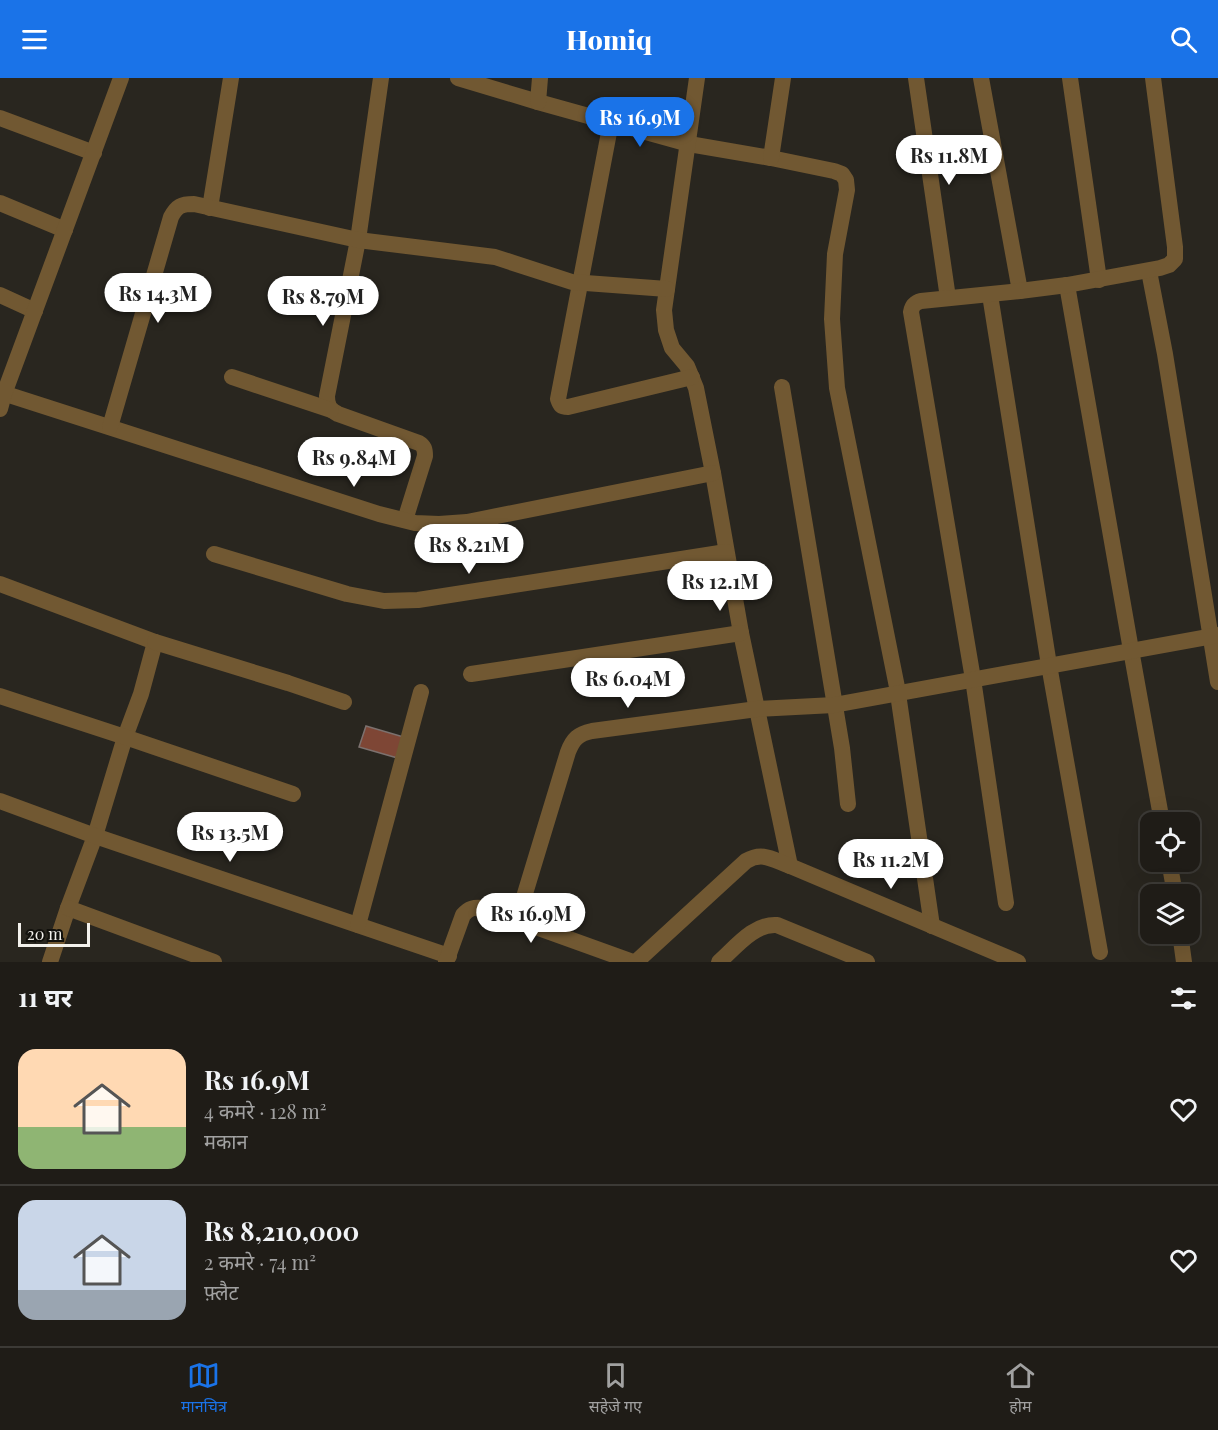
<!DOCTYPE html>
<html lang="hi">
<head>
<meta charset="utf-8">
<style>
	:root { --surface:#1f1c17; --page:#2c2924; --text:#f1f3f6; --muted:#a1a1a1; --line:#3c3a36; --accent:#1a73e8 }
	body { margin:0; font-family:"Playfair Display","Noto Sans Devanagari",serif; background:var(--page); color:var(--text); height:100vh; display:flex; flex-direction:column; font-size:22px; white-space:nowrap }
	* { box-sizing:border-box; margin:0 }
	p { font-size:20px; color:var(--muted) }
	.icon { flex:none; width:33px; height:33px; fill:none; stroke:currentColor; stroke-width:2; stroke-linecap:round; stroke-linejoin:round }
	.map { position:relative; height:884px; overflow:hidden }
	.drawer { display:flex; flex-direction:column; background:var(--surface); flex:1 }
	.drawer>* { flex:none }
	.controls { position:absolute; left:1140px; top:734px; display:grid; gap:12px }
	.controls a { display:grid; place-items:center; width:60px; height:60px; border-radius:12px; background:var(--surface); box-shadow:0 6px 24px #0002,0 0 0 2px var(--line); font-size:30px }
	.scale { position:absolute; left:18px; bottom:15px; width:72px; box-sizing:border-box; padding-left:6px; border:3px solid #f3f1ec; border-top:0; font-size:16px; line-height:21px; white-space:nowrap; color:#f3f1ec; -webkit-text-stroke:4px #11100c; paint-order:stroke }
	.price { position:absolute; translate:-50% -51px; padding:0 14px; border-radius:21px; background:#fff; color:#222; font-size:20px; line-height:39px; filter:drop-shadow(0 2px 3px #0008) }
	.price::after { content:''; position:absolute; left:50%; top:36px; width:18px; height:14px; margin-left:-9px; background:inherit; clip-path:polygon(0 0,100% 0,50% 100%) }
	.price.on { background:var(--accent); color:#fff }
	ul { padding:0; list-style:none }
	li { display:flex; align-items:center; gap:18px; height:150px; padding:0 18px }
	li+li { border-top:2px solid var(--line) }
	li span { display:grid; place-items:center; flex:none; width:168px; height:120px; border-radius:18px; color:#555 }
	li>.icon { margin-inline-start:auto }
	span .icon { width:72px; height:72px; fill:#fffc; stroke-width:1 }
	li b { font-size:26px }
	h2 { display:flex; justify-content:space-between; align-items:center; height:72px; padding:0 18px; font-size:26px }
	header { display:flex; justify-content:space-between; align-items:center; height:78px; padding:0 18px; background:var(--accent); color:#fff; font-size:27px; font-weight:800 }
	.menu { display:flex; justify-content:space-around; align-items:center; height:84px; border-top:2px solid var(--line); background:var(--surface); font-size:16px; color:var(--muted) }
	.menu a { display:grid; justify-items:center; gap:3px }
	.menu .on { color:var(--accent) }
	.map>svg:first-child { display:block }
	.building { fill:#7e4635; stroke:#7c716e; stroke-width:1.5 }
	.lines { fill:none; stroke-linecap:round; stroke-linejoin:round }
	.minor { stroke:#715832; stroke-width:16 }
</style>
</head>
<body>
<header><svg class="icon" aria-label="menu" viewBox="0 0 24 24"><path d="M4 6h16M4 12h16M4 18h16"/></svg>Homiq<svg class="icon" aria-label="search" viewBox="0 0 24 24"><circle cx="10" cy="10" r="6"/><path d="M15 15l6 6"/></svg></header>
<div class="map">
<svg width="1218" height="884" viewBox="0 0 1218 884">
	<rect width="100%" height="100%" fill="#29261f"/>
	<polygon class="building" points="366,648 407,660 401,681 359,669"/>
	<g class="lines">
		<g class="minor">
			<path d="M381,0L358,162L327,318C327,328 330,332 338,336L419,365C424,368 425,371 425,378L405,442"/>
			<polyline points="458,0 538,24 689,66 771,80 834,93 842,96 846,102 847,112 835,176 832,241 837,310 897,609 932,848"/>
			<polyline points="697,0 664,232 666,252 672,270 687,288 696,310 713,395 741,555 790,788"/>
			<polyline points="916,0 948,220"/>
			<polyline points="981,0 1020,213"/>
			<polyline points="1070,0 1099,202"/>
			<polyline points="538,24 540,0"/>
			<polyline points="0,40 94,75"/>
			<path d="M611,44L558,321C560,327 561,329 568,329L692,299"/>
			<polyline points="771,80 783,0"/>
			<polyline points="0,125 65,152"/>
			<polyline points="210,130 231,0"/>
			<polyline points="1149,193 1165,276 1218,604"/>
			<polyline points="1067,207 1131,572 1162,744"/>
			<polyline points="0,217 35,233"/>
			<polyline points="990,217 1049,587 1100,874"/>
			<polyline points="232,299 331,332"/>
			<polyline points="782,309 842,670 848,726"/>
			<polyline points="0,314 379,436 415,445 439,446 467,444 713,395"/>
			<polyline points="0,331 4,316 121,0"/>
			<path d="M110,349L171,139C177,128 181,126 194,126L358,162L495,179L572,204L667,211"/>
			<polyline points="214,476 347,516 384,523 418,522 726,474"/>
			<polyline points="0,506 155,564 141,616 125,659 95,758 68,830 50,884"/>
			<polyline points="155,564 288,605 344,624"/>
			<polyline points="471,596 741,555"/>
			<polyline points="0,618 125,659 293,716"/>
			<polyline points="0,723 95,758 449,878"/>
			<polyline points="1169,783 1175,816"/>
			<path d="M1006,825L973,601L911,234C912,228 914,225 921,223L1020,213L1067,207L1160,190L1169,187L1175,181V169L1153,0"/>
			<polyline points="68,830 214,884"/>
			<path d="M517,842L568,674C573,661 578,656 592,653L757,631L834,627L1218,557"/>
			<polyline points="358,847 421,614"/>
			<polyline points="1180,855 1184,884"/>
			<path d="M446,884L463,837C469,830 474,829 483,830L633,884"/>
			<path d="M636,884L746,783C763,773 773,782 790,788L1018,884"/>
			<path d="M719,884C735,870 754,845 777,847L867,884"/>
		</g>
	</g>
</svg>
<div class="controls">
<a><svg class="icon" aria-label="locate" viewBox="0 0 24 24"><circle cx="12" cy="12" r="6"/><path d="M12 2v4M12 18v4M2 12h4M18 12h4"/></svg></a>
<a><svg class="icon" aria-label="layers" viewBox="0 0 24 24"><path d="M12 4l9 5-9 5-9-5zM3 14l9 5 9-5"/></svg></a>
</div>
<div class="scale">20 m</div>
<b class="price on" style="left:640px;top:70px">Rs 16.9M</b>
<b class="price" style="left:949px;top:108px">Rs 11.8M</b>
<b class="price" style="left:158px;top:246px">Rs 14.3M</b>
<b class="price" style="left:323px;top:249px">Rs 8.79M</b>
<b class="price" style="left:354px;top:410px">Rs 9.84M</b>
<b class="price" style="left:469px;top:497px">Rs 8.21M</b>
<b class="price" style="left:720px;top:534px">Rs 12.1M</b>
<b class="price" style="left:628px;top:631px">Rs 6.04M</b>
<b class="price" style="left:230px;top:785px">Rs 13.5M</b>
<b class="price" style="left:891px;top:812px">Rs 11.2M</b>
<b class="price" style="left:531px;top:866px">Rs 16.9M</b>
</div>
<section class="drawer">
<h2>11 घर<svg class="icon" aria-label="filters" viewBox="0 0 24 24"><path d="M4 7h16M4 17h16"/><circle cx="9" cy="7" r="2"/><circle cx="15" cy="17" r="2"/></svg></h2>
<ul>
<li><span style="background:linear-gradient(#ffd9b3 65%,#8fb573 0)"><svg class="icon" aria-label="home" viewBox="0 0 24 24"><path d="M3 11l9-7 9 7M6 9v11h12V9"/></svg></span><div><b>Rs 16.9M</b><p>4 कमरे · 128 m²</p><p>मकान</p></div><svg class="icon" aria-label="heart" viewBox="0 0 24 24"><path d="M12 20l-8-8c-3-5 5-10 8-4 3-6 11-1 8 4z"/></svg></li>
<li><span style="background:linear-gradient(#c9d6e8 75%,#9aa5b1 0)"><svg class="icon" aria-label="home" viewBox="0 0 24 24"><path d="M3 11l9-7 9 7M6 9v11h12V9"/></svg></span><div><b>Rs 8,210,000</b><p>2 कमरे · 74 m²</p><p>फ़्लैट</p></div><svg class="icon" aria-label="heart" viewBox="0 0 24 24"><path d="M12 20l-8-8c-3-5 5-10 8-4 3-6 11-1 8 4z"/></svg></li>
</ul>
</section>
<nav class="menu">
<a class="on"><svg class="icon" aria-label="map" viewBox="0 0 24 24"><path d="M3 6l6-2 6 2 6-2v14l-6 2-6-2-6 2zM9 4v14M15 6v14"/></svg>मानचित्र</a>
<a><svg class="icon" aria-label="saved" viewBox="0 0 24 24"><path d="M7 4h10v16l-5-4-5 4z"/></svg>सहेजे गए</a>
<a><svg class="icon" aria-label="home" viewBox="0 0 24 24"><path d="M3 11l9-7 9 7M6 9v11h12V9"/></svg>होम</a>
</nav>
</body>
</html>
